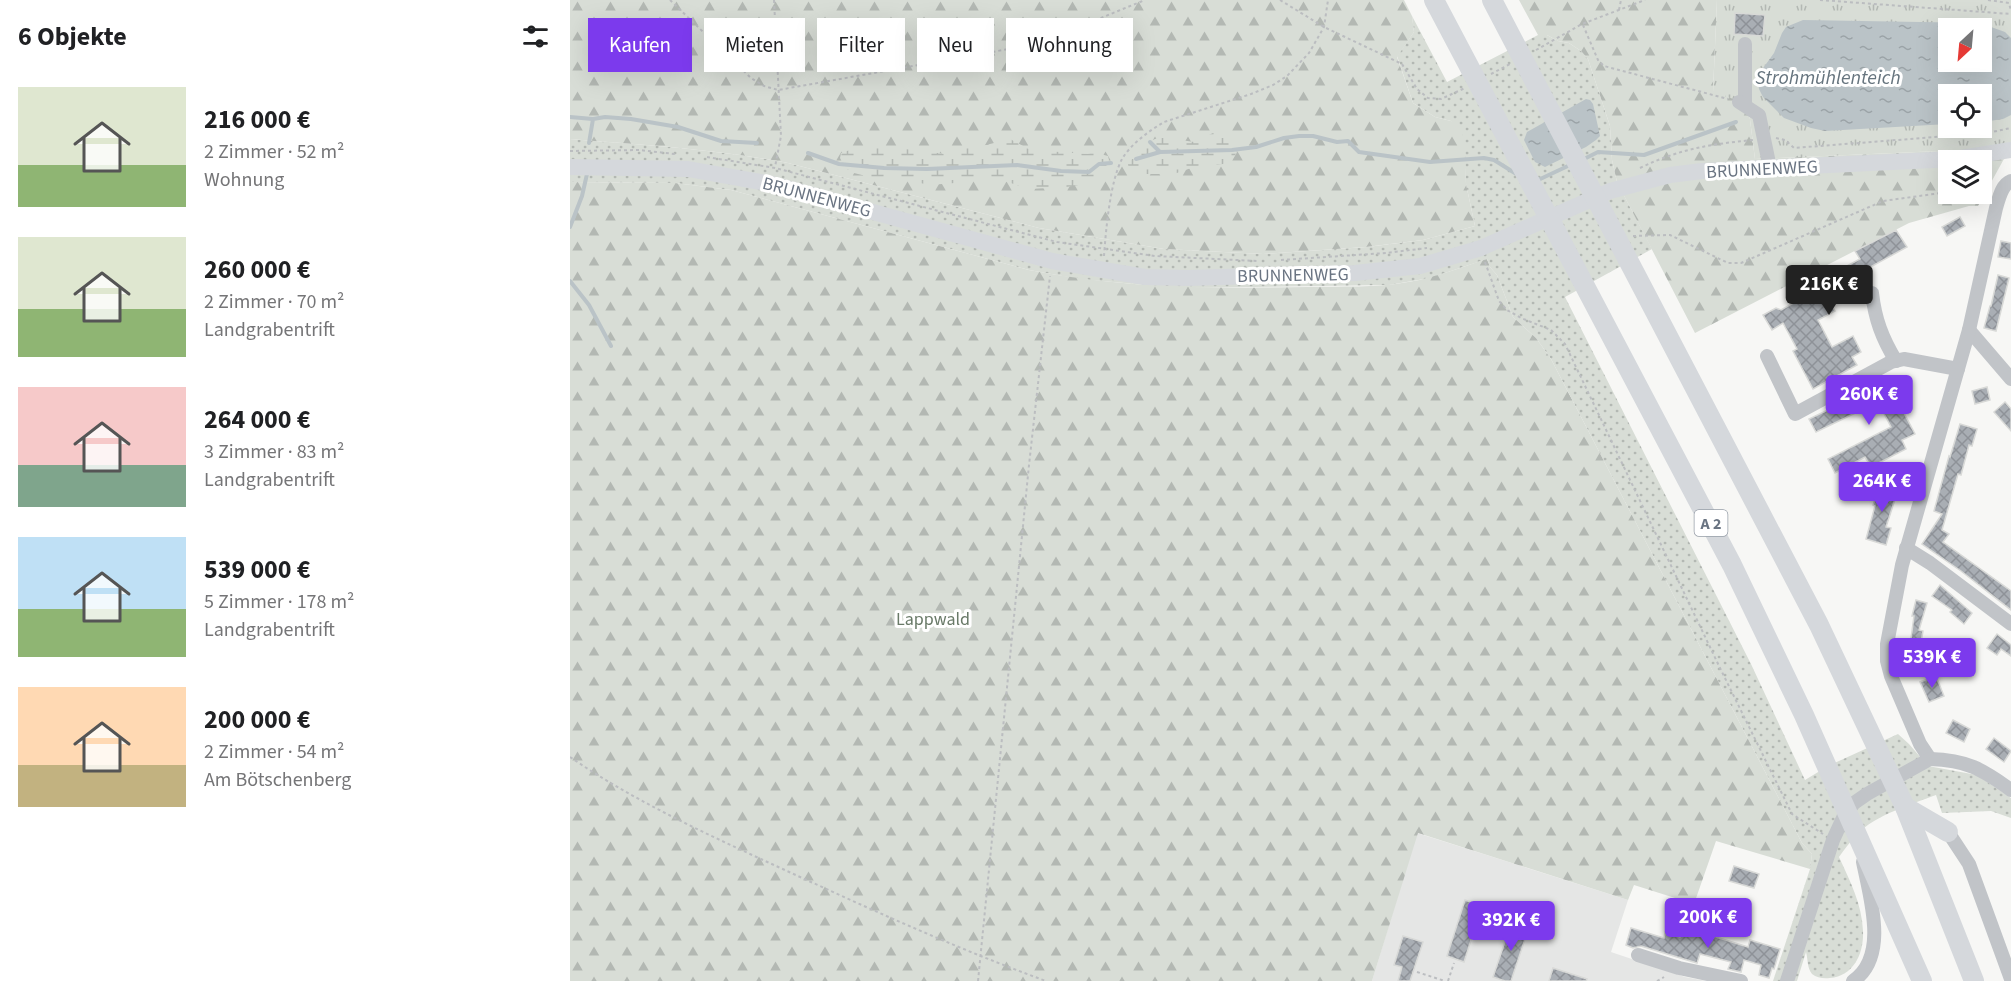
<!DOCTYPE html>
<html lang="de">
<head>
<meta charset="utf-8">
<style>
	:root { --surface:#fff; --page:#f2f2f2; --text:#202124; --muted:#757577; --accent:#7c3aed }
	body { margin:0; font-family:"Source Sans 3",sans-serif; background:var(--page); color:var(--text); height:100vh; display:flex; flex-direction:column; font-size:22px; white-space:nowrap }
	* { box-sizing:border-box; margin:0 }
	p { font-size:20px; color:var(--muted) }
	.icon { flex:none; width:33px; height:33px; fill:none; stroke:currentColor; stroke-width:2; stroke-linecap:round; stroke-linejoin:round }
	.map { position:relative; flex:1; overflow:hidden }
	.details { display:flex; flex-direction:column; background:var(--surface); width:570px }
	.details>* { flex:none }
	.guide { position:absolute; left:18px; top:18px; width:570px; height:54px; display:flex; gap:12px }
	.needle { width:39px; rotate:206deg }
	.buttons { position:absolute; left:1368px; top:18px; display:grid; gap:12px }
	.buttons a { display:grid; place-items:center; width:54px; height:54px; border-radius:0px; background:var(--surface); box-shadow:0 6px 24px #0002; font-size:30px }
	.price { position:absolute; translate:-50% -51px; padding:0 14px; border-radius:6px; background:var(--accent); color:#fff; font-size:20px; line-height:39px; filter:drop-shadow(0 2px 3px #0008) }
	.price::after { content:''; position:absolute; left:50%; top:36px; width:18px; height:14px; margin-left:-9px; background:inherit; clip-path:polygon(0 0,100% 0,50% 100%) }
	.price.on { background:#222; color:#fff }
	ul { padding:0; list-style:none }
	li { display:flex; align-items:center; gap:18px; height:150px; padding:0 18px }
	li span { display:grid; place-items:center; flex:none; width:168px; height:120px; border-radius:0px; color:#555 }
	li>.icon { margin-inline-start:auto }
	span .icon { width:72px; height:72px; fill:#fffc; stroke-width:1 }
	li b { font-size:26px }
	h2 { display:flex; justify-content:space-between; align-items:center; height:72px; padding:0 18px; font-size:26px }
	.tag { padding:0 21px; border-radius:0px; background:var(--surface); box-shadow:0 6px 24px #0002; font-size:21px; line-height:54px }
	.tag.on { background:var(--accent); color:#fff }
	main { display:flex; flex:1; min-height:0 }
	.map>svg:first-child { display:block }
	.built { fill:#e5e6e5 }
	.grass { fill:url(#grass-dots) }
	.forest { fill:url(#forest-firs); fill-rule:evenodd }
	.wetland { fill:url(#wetland-marsh) }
	.park { fill:url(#park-tufts); fill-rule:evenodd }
	.water { fill:url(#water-ripples); fill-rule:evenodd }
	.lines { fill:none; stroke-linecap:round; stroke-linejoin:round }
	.stream { stroke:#bac3c7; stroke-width:4 }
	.building { fill:url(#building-cross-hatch); stroke:#d8d9d7; stroke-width:1.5 }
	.path { stroke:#bbbdc0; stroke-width:2; stroke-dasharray:3 3; stroke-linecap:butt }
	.minor { stroke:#c1c4c8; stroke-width:14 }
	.major { stroke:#d5d8dc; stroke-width:16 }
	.highway { stroke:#d5d8dc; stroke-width:20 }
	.labels { text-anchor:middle; stroke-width:6; stroke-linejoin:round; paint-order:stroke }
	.shield { fill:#fff; stroke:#979ea8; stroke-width:1.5 }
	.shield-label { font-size:16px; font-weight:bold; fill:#6a7482 }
	.street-label { font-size:18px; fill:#6a7482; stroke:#fff }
	.park-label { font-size:18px; fill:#697a68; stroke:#fff }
	.water-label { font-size:20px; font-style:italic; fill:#66747e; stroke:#fff }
</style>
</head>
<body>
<main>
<section class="details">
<h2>6 Objekte<svg class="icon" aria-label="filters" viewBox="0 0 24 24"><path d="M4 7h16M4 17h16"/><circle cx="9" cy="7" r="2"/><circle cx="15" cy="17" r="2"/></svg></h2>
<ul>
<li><span style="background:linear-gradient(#dfe7d0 65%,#8fb573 0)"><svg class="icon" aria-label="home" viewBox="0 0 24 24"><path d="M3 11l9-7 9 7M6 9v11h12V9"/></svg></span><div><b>216 000 €</b><p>2 Zimmer · 52 m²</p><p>Wohnung</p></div></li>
<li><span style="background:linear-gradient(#dfe7d0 60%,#8fb573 0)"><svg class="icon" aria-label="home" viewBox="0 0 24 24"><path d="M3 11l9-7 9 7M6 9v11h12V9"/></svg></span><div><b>260 000 €</b><p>2 Zimmer · 70 m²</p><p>Landgrabentrift</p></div></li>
<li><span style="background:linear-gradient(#f6c9c9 65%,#7fa58c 0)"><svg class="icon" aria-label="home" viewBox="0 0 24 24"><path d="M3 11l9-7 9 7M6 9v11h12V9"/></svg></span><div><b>264 000 €</b><p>3 Zimmer · 83 m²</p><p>Landgrabentrift</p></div></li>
<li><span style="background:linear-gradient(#bfe0f5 60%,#8fb573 0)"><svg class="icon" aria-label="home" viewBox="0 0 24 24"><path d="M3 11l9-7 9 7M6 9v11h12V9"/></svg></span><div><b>539 000 €</b><p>5 Zimmer · 178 m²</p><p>Landgrabentrift</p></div></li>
<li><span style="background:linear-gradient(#ffd9b3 65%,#c2b280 0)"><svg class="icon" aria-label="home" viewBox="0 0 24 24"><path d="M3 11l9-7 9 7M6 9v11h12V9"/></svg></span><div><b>200 000 €</b><p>2 Zimmer · 54 m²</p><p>Am Bötschenberg</p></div></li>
</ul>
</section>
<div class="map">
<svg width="1441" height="981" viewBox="0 0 1441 981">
	<defs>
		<pattern id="grass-dots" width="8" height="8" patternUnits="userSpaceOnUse" patternTransform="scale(1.5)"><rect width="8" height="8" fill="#d8ddd6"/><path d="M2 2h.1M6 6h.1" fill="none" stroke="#b3b8b3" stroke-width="1.8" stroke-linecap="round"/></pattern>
		<pattern id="forest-firs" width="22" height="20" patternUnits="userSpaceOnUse" patternTransform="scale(1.5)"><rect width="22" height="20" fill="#d8ddd6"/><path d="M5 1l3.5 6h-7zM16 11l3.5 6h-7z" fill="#b3b8b3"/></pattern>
		<pattern id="wetland-marsh" width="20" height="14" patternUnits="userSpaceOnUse" patternTransform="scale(1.5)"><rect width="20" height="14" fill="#d8ddd6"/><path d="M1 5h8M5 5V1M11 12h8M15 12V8" fill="none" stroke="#b3b8b3"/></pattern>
		<pattern id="park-tufts" width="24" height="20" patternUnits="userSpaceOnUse" patternTransform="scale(1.5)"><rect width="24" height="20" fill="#d8ddd6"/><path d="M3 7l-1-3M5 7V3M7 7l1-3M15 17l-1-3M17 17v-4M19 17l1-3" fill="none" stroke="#b3b8b3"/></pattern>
		<pattern id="water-ripples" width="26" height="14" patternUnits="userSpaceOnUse" patternTransform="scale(1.5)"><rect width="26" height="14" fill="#bac3c7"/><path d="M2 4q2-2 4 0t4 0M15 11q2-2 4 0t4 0" fill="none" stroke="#9ba3a7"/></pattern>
		<pattern id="building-cross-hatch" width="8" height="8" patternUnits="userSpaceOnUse" patternTransform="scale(1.5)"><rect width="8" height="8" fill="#a9aeb4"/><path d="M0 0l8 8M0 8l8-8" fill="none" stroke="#8e9298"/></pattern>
	</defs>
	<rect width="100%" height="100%" fill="#f7f7f5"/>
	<polygon class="built" points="847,833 1058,900 1041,952 1115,977 1136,981 802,981"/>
	<path class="grass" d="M842,16L877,82L968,35H977L988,41L999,43L1011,51L1018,59L1040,126L1042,160L1047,182L1082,249L995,297L1181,664L1235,780L1258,766L1328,734L1339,744L1358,766L1407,775L1441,798V818L1421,811L1372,813L1366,795C1340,805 1307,814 1286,835C1280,842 1274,850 1269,857C1280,881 1292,904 1293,931C1294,953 1284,976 1260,978C1254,979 1247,978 1242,974C1237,968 1238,959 1236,952L1227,981H1203L1240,869L1242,854L1232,843L981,359L966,338L943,317L927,275L920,267L917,259L860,278L819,285L610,288L509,279L459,270L161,190L105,183L0,182V139C73,145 146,149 218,163L469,228L594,249L693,254L797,247L853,240L905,226L896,184L895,167L881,121L865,117L843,103L827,56L844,32Z"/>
	<g class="forest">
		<path d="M0,0H834L842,16L844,32L827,57L843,103L865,117L881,121L892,130L895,149L896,184L905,226L853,240L796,247L693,254L594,249L469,228L218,163C146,149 73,145 0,139Z"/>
		<path d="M949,0H1147L1143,91L1178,104L1185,159L1440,148L1408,206H1399L1339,223L1125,333L1047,182L1042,160L1040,126L1018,59L1011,51L999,43L988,41L977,35H968ZM1378,160H1412V194H1378Z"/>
		<path d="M0,182L105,183L161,190L459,270C551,288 644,289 738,287C771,286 805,288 838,282C865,278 891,267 917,259L920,267L927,275L943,317L966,338L981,359L1232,843L1242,854L1240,869L1146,841L1124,904L1064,885L1058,900L848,833L802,981H0Z"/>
	</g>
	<g class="wetland">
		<path d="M643,133C655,135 663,135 670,147L662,160L653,164L627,166L604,174H570L559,170L558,164L574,144L585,139L591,137L624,142Z"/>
		<polygon points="440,139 461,150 518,154 523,152 538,156 539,160 532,175 520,183 497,187 460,189 421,177 406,177 385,183 359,185 329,178 304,178 284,173 275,168 270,158 271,153 289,147 301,145 376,154 393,147 408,147"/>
	</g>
	<path class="park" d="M1147,0H1441V148L1185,159L1178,104L1143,92ZM1378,28H1412V62H1378ZM1378,94H1412V128H1378Z"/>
	<g class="water">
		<path d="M1233,20L1410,23L1435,32L1441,38V115L1433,119L1412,122V94H1378V124L1255,131L1241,128L1214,118L1193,97L1189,89L1188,82L1191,71L1204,53L1212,33L1216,27ZM1378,28H1412V62H1378Z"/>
		<polygon points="1016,99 1020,100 1023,104 1030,136 1026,140 1016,147 975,167 965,162 954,140 957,132"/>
	</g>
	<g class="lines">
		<g class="stream">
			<polyline points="0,117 23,119"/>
			<polyline points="580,142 590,152"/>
			<polyline points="19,143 23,119 35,117 61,119 108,127 151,141 187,143"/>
			<polyline points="238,153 269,164 314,168 357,169 447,165 491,171 519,172 529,164 541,163"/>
			<polyline points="566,159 590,152 662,150 686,147 714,138 729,136 743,136 767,142 778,141 789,152 860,162 914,158 924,160 948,175"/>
			<polyline points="1012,160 1028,152 1074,155 1166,122"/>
			<polyline points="966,181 1000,165"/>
			<polyline points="0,227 12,196 17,174"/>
			<polyline points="0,281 19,305 41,346"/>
		</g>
	</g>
	<g class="building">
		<polygon points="1165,13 1195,15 1193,36 1164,34"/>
		<polygon points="1390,217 1395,226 1377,236 1372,227"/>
		<polygon points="1326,230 1337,247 1282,277 1285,282 1257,297 1265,311 1248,320 1262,347 1283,336 1291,352 1282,357 1287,365 1243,389 1223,351 1227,349 1213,323 1202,330 1193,315 1206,308 1211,310 1251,288 1249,281 1290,259 1285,251"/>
		<polygon points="1431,241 1441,243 1441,259 1428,257"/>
		<polygon points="1428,275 1439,278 1426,331 1414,328 1420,306 1421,306"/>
		<polygon points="1315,377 1345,434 1332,440 1336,449 1301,467 1295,457 1265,473 1258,459 1321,427 1308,402 1246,432 1239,419 1291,394 1289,390"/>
		<polygon points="1417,387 1420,400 1405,404 1402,391"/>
		<polygon points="1435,402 1441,409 1441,431 1424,412"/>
		<polygon points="1390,424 1407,429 1402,446 1399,445 1391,475 1388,474 1372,530 1379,534 1373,542 1441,591 1441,610 1391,571 1352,544 1372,514 1364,511 1379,456 1380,457"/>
		<polygon points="1311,481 1329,487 1316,527 1321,528 1316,545 1296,539 1305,506 1303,505"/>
		<polygon points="1370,585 1402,613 1394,624 1380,612 1382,610 1362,596"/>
		<polygon points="1346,600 1357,603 1349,630 1353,631 1350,648 1340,646 1344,616 1342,616"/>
		<polygon points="1427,634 1441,645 1441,656 1431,649 1427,655 1417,648"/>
		<polygon points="1366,676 1374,696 1359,702 1350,682"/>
		<polygon points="1383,720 1400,729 1394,742 1376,733"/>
		<polygon points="1424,738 1441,751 1434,762 1416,749"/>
		<polygon points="1164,866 1189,874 1184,888 1159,881"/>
		<polygon points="895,900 912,906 894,962 877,956"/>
		<polygon points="942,921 959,927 941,981 935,981 923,977"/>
		<polygon points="1114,927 1178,947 1180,940 1210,949 1204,969 1202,968 1199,978 1189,975 1191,965 1174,960 1171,972 1158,969 1161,962 1130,954 1127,963 1071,946 1063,948 1056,945 1061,928 1094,938 1095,932 1110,937"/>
		<polygon points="833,936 853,942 840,981 828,981 832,967 824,965"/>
		<polygon points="983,968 1017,979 1016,981 979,981"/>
	</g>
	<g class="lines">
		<g class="path">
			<polyline points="100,0 181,78 194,86 208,90 467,44 575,0"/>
			<polyline points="204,0 211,136 205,167"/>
			<polyline points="710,0 754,27 832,64 847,89 858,98 871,99 895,88"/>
			<polyline points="1250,0 1441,14"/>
			<polyline points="1418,0 1439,3 1441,11"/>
			<polyline points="1049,10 1051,0"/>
			<polyline points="1013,25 1028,60 1034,66 1158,99"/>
			<polyline points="966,50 1012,24 1075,0"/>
			<polyline points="921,74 940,64"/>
			<polyline points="1206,138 1215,140 1224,148 1417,133 1441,128"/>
			<polyline points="0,151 69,150 105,154"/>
			<polyline points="137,157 205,168 487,242 585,256 687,261"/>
			<path d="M1070,168C1109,149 1141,144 1183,140"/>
			<polyline points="1412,187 1421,185"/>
			<polyline points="1063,236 1100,235 1158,263 1171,263 1313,201 1378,192"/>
			<path d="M534,256C536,229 540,182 552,159C561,144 579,131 594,122L681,94L703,85L717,76L739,53L754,27L758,0"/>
			<polyline points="711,260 816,253 857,248"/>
			<polyline points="915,262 929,301 937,310 951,318 981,330 995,344 1150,668 1222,814 1253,834"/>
			<path d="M0,757C67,803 143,837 217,871C302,910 388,949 476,981"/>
			<polyline points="847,972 875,981"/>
			<polyline points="408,981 459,465 480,276"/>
			<polyline points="878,981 884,963"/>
			<polyline points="1087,981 1094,977"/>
		</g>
		<g class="minor">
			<polyline points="1175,44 1175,105"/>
			<polyline points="1169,102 1189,115 1200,168"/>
			<path d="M1302,293C1305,319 1312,338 1326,361"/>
			<polyline points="1399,330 1441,379"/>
			<polyline points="1197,356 1225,414 1321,362 1334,359 1388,369"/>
			<polyline points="1336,548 1360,563 1441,624"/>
			<path d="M1360,759L1350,744L1321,676L1317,661V644L1332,565L1399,330L1426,208C1429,199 1431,185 1441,181"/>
			<path d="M1360,759C1397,760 1412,769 1441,790"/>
			<polyline points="1378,832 1399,864 1441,979"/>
			<polyline points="1068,955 1109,968 1171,981"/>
			<polyline points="1217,981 1263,840 1274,816 1284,803 1297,794 1360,759"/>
			<path d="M1283,981C1319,957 1300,897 1293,862"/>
		</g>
		<polyline class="major" points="0,167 118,169 201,184 482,261 575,277 618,278 785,273 850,266 911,248 1040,191 1100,175 1132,171 1384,159 1441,150"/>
		<g class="highway">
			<polyline points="864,0 1162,565 1234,715 1352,981"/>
			<polyline points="922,0 1249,625 1335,807 1404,981"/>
			<polyline points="1335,807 1378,832"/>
		</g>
	</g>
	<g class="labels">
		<rect class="shield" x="1124.5" y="510" width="33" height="26" rx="4.5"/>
		<g class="shield-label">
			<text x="1141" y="529">A 2</text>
		</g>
		<g class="street-label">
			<text transform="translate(1192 169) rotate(-3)" y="6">BRUNNENWEG</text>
			<text transform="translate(247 197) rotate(15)" y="6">BRUNNENWEG</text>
			<text transform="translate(723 275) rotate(-1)" y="6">BRUNNENWEG</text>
		</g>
		<g class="park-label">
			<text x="363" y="625">Lappwald</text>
		</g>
		<g class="water-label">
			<text x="1258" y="84">Strohmühlenteich</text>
		</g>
	</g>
</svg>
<div class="buttons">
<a><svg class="needle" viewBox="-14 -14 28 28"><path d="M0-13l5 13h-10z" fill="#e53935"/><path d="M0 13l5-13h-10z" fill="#757577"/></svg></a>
<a><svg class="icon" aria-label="locate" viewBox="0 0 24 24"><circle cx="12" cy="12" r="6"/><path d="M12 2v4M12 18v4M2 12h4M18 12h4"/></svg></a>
<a><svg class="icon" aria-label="layers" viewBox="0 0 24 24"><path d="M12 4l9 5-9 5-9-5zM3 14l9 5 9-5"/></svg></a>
</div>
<b class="price on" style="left:1259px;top:316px">216K €</b>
<b class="price" style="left:1299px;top:426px">260K €</b>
<b class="price" style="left:1312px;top:513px">264K €</b>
<b class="price" style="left:1362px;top:689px">539K €</b>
<b class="price" style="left:1138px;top:949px">200K €</b>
<b class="price" style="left:941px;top:952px">392K €</b>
<div class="guide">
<a class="tag on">Kaufen</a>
<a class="tag">Mieten</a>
<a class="tag">Filter</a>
<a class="tag">Neu</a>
<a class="tag">Wohnung</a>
</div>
</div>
</main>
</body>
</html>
